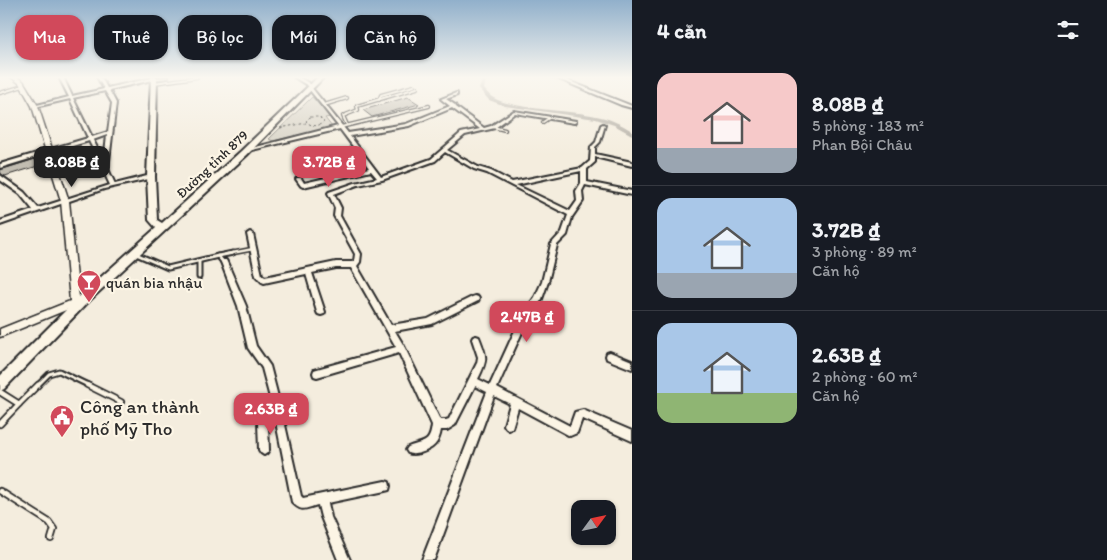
<!DOCTYPE html>
<html lang="vi">
<head>
<meta charset="utf-8">
<style>
	:root { --surface:#171b24; --page:#20242c; --text:#f1f3f6; --muted:#9ea1a6; --line:#363941; --accent:#d1495b }
	body { margin:0; font-family:Itim,sans-serif; background:var(--page); color:var(--text); height:100vh; display:flex; flex-direction:column; font-size:19px; white-space:nowrap }
	* { box-sizing:border-box; margin:0 }
	p { font-size:16px; color:var(--muted) }
	.icon { flex:none; width:28px; height:28px; fill:none; stroke:currentColor; stroke-width:2; stroke-linecap:round; stroke-linejoin:round }
	.map { position:relative; flex:1; overflow:hidden }
	.details { display:flex; flex-direction:column; background:var(--surface); width:475px }
	.details>* { flex:none }
	.guide { position:absolute; left:15px; top:15px; width:475px; height:45px; display:flex; gap:10px }
	.needle { width:32px; rotate:57deg }
	.buttons { position:absolute; left:571px; top:500px; display:grid; gap:10px }
	.buttons a { display:grid; place-items:center; width:45px; height:45px; border-radius:10px; background:var(--surface); box-shadow:0 1px 4px #0004; font-size:25px }
	.price { position:absolute; translate:-50% -42px; padding:0 11px; border-radius:10px; background:var(--accent); color:#fff; font-size:16px; line-height:32px; filter:drop-shadow(0 1px 2px #0008) }
	.price::after { content:''; position:absolute; left:50%; top:30px; width:15px; height:11px; margin-left:-8px; background:inherit; clip-path:polygon(0 0,100% 0,50% 100%) }
	.price.current { background:#222; color:#fff }
	ul { padding:0; list-style:none }
	li { display:flex; align-items:center; gap:15px; height:125px; padding:0 25px }
	li+li { border-top:1px solid var(--line) }
	li span { display:grid; place-items:center; flex:none; width:140px; height:100px; border-radius:15px; color:#555 }
	li>.icon { margin-inline-start:auto }
	span .icon { width:60px; height:60px; fill:#fffc; stroke-width:1 }
	li b { font-size:21px }
	h2 { display:flex; justify-content:space-between; align-items:center; height:60px; padding:0 25px; font-size:21px }
	.pill { padding:0 18px; border-radius:15px; background:var(--surface); box-shadow:0 1px 4px #0004; font-size:18px; line-height:45px }
	.pill.current { background:var(--accent); color:#fff }
	main { display:flex; flex:1; min-height:0 }
	.map>svg:first-child { display:block }
	.green { fill:#d6d1c4; stroke:#807e78 }
	.lines { fill:none; stroke-linecap:round; stroke-linejoin:round }
	.canal { fill:#afaaa0; fill-rule:evenodd }
	.building { fill:#c2bdb1; stroke:#2b2b2b }
	.service-far3-casing { stroke:#2b2b2b; stroke-width:4.5 }
	.service-far2-casing { stroke:#2b2b2b; stroke-width:5.5 }
	.service-far1-casing { stroke:#2b2b2b; stroke-width:7 }
	.service-casing { stroke:#2b2b2b; stroke-width:8 }
	.minor-casing { stroke:#2b2b2b; stroke-width:4 }
	.tertiary-casing { stroke:#2b2b2b; stroke-width:3 }
	.secondary-casing { stroke:#2b2b2b; stroke-width:4 }
	.path { stroke:#2b2b2b; stroke-width:1; stroke-dasharray:2.5 2.5; stroke-linecap:butt }
	.service-far3 { stroke:#fcf5e5; stroke-width:2 }
	.service-far2 { stroke:#fcf5e5; stroke-width:2.5 }
	.service-far1 { stroke:#fcf5e5; stroke-width:3 }
	.service { stroke:#fcf5e5; stroke-width:4.5 }
	.minor { fill:#fcf5e5; fill-rule:evenodd }
	.tertiary { fill:#fcf5e5; fill-rule:evenodd }
	.secondary { fill:#fcf5e5; fill-rule:evenodd }
	.labels { text-anchor:middle; stroke-width:4.5; stroke-linejoin:round; paint-order:stroke }
	.far-street-label { font-size:14px; fill:#2b2b2b; stroke:#fcf5e5 }
	.poi-label { font-size:16px; fill:#2b2b2b; stroke:#fcf5e5; text-anchor:start }
	.near-poi-label { font-size:19px; fill:#2b2b2b; stroke:#fcf5e5; text-anchor:start }
</style>
</head>
<body>
<main>
<div class="map">
<svg width="632" height="560" viewBox="0 0 632 560">
	<rect width="100%" height="100%" fill="#f4edde"/>
	<filter id="ink" filterUnits="userSpaceOnUse"><feTurbulence type="fractalNoise" baseFrequency=".02" numOctaves="2"/><feDisplacementMap in="SourceGraphic" scale="10" xChannelSelector="R" yChannelSelector="G"/><feConvolveMatrix kernelMatrix="1 2 1 2 8 2 1 2 1" color-interpolation-filters="sRGB"/></filter>
	<g filter="url(#ink)">
		<polygon class="green" points="312,97 330,117 325,118 332,127 273,141 269,139"/>
		<g class="lines">
			<path class="canal" d="M487,77H492L486,81L484,89C486,91 489,95 492,97C512,110 570,110 596,116C609,118 621,124 632,131V135L614,125L596,119L505,106L489,100L479,89L482,80Z"/>
		</g>
		<g class="building">
			<polygon points="408,97 419,104 372,117 363,110"/>
			<polygon points="35,159 38,166 5,176 1,174 0,170"/>
		</g>
		<g class="lines">
			<defs>
				<g id="service-far3">
					<polyline points="154,83 197,77"/>
					<polyline points="0,93 23,86"/>
					<polyline points="379,100 381,95 414,86"/>
					<polyline points="324,105 347,98"/>
					<polyline points="543,122 549,118"/>
					<polyline points="347,125 343,116 358,110 357,106 417,88"/>
					<polyline points="341,127 429,106"/>
					<polyline points="493,127 505,130"/>
				</g>
				<polyline id="service-far2" points="227,254 253,249"/>
				<g id="service-far1">
					<polyline points="136,254 168,268 218,256 223,262"/>
					<polyline points="218,256 233,253"/>
					<polyline points="199,261 199,277"/>
					<polyline points="37,386 49,374 59,371 90,386"/>
				</g>
				<g id="service">
					<polyline points="87,385 121,402"/>
					<polyline points="0,392 19,404 38,385"/>
					<polyline points="0,424 19,404"/>
					<polyline points="0,491 49,522 54,529 51,539"/>
				</g>
				<g id="minor">
					<path d="M59,77H63L72,96L104,89L97,77H101L107,88L152,78L168,77L166,78L152,80L109,90L116,103L108,169L115,184L151,175L154,177L153,178L104,189L0,225V221L33,210L20,194L0,180V175L24,192L38,208L110,185L89,141L0,168V164L88,138L70,99L35,107L33,106L69,97ZM105,91L112,103L108,132L92,137L73,98ZM107,135L104,161L93,140Z"/>
					<path d="M294,77H298L312,85L313,86L311,87L348,133L406,124L450,106L441,99L456,93H457V95L446,99L455,105L456,107L484,128L491,126L514,111L576,121V122L574,123L515,113L495,128L465,135L447,150L478,167L491,171L512,182L582,168L590,161L591,147L596,142L601,125L603,124L605,125L600,142L595,147V154L632,162V166L595,157V162L587,169V182L632,191V195L585,185L582,191L583,201L572,217L567,235L557,245L548,282L542,299L528,319L497,388L570,426L575,412L583,410L632,431V441L583,419H582L577,433L570,436L518,408L512,428L509,430L506,428L504,425L510,404L494,396L434,560H422L487,392L475,386L455,425L447,430H441C439,443 433,449 420,453C415,454 412,455 408,453L406,450L408,447C423,441 430,445 432,425L399,353L317,377L314,376L313,373L314,370L317,369L396,347L351,268H336L312,273L325,312L324,314L321,315L318,314L317,312L306,274L264,283L262,282L256,276L247,234L250,232L253,234L262,275L265,277L336,262H352L354,261L355,254L334,216L335,208L328,193L329,192L355,183L377,178L371,171L303,187L301,186L296,179L297,178H301L304,183L369,168L340,129L244,152V150L338,126L309,89L308,88L310,87ZM452,108L480,129L461,133L431,159L381,177L350,136L409,126ZM445,152L474,169L487,173L568,215L562,232L551,244L542,282L535,297L522,315L490,385L478,379C488,359 487,357 479,337L476,336L473,337L472,339L478,357L477,363L449,419L446,420H440L404,346L395,331L432,324L478,301L479,299L478,297L475,296L472,297L428,319L391,325L357,266L360,262L361,254L340,216L341,208L334,194L358,185L382,180L435,161ZM581,171V183L576,191L577,201L570,211L516,185Z"/>
					<polygon points="554,77 559,77 632,106 632,108 621,105"/>
					<path d="M222,260H226L227,262L246,306L256,346L270,366L283,416L301,496L303,498L385,481L389,482L390,486L389,490L385,491L328,503L331,517L350,560H338L321,517L318,505C305,508 302,513 292,502L276,422L268,425L269,450L267,453L264,455L261,453L259,450L258,422L260,419L274,413L262,368L248,348L238,306L221,262Z"/>
					<polygon points="610,352 632,361 632,369 607,359 606,356 607,353"/>
				</g>
				<polygon id="tertiary" points="11,77 16,77 23,81 38,106 69,201 80,307 78,310 75,311 71,308 0,337 0,329 70,301 61,201 32,106 19,83"/>
				<polygon id="secondary" points="151,77 157,77 155,177 157,220 162,223 241,151 318,77 324,77 247,155 90,300 4,389 0,391 0,376 82,294 156,228 149,220 147,177"/>
			</defs>
			<use href="#service-far3" class="service-far3-casing"/>
			<use href="#service-far2" class="service-far2-casing"/>
			<use href="#service-far1" class="service-far1-casing"/>
			<use href="#service" class="service-casing"/>
			<use href="#minor" class="minor-casing"/>
			<use href="#tertiary" class="tertiary-casing"/>
			<use href="#secondary" class="secondary-casing"/>
			<g class="path">
				<path d="M310,117H319L324,122C318,127 311,127 306,121Z"/>
				<polyline points="280,128 306,123"/>
			</g>
			<use href="#service-far3" class="service-far3"/>
			<use href="#service-far2" class="service-far2"/>
			<use href="#service-far1" class="service-far1"/>
			<use href="#service" class="service"/>
			<use href="#minor" class="minor"/>
			<use href="#tertiary" class="tertiary"/>
			<use href="#secondary" class="secondary"/>
		</g>
	</g>
	<linearGradient id="sky" x2="0" y2="1"><stop stop-color="#91b0cb"/><stop offset="0.5" stop-color="#faf7f0"/><stop offset="1" stop-color="#faf7f0" stop-opacity="0"/></linearGradient>
	<rect width="632" height="155" fill="url(#sky)"/>
	<defs>
		<symbol id="bar-pin" viewBox="-11 -11 22 30"><path d="M0 17L-7.5 6A9.5 9.5 0 1 1 7.5 6Z" fill="#d1495b" stroke="#fcf5e5"/><path d="M-6-5H6L.8 .8V4.5H3.5V6h-7V4.5H-.8V.8Z" fill="#fff"/></symbol>
		<symbol id="civic-pin" viewBox="-11 -11 22 30"><path d="M0 17L-7.5 6A9.5 9.5 0 1 1 7.5 6Z" fill="#d1495b" stroke="#fcf5e5"/><path d="M-.6-6.5H3V-4.5H.6V-3L4-1V1h2V6H-6V1h2V-1L-.6-3ZM-1.2 2.5V6h2.4V2.5Z" fill="#fff"/></symbol>
	</defs>
	<g fill-rule="evenodd">
		<use href="#bar-pin" x="75" y="268" width="28" height="38"/>
		<use href="#civic-pin" x="48" y="403" width="28" height="38"/>
	</g>
	<g class="labels">
		<g class="far-street-label">
			<text transform="translate(212 164) rotate(-43)" y="5">Đường tỉnh 879</text>
		</g>
		<g class="poi-label">
			<text x="106" y="288">quán bia nhậu</text>
		</g>
		<g class="near-poi-label">
			<text x="80" y="413">Công an thành<tspan x="80" dy="22">phố Mỹ Tho</tspan></text>
		</g>
	</g>
</svg>
<div class="buttons">
<a><svg class="needle" viewBox="-14 -14 28 28"><path d="M0-13l5 13h-10z" fill="#e53935"/><path d="M0 13l5-13h-10z" fill="#9ea1a6"/></svg></a>
</div>
<b class="price current" style="left:72px;top:188px">8.08B ₫</b>
<b class="price" style="left:329px;top:188px">3.72B ₫</b>
<b class="price" style="left:527px;top:343px">2.47B ₫</b>
<b class="price" style="left:271px;top:435px">2.63B ₫</b>
<div class="guide">
<a class="pill current">Mua</a>
<a class="pill">Thuê</a>
<a class="pill">Bộ lọc</a>
<a class="pill">Mới</a>
<a class="pill">Căn hộ</a>
</div>
</div>
<section class="details">
<h2>4 căn<svg class="icon" aria-label="filters" viewBox="0 0 24 24"><path d="M4 7h16M4 17h16"/><circle cx="9" cy="7" r="2"/><circle cx="15" cy="17" r="2"/></svg></h2>
<ul>
<li><span style="background:linear-gradient(#f6c9c9 75%,#9aa5b1 0)"><svg class="icon" aria-label="home" viewBox="0 0 24 24"><path d="M3 11l9-7 9 7M6 9v11h12V9"/></svg></span><div><b>8.08B ₫</b><p>5 phòng · 183 m²</p><p>Phan Bội Châu</p></div></li>
<li><span style="background:linear-gradient(#a9c7e8 75%,#9aa5b1 0)"><svg class="icon" aria-label="home" viewBox="0 0 24 24"><path d="M3 11l9-7 9 7M6 9v11h12V9"/></svg></span><div><b>3.72B ₫</b><p>3 phòng · 89 m²</p><p>Căn hộ</p></div></li>
<li><span style="background:linear-gradient(#a9c7e8 70%,#8fb573 0)"><svg class="icon" aria-label="home" viewBox="0 0 24 24"><path d="M3 11l9-7 9 7M6 9v11h12V9"/></svg></span><div><b>2.63B ₫</b><p>2 phòng · 60 m²</p><p>Căn hộ</p></div></li>
</ul>
</section>
</main>
</body>
</html>
